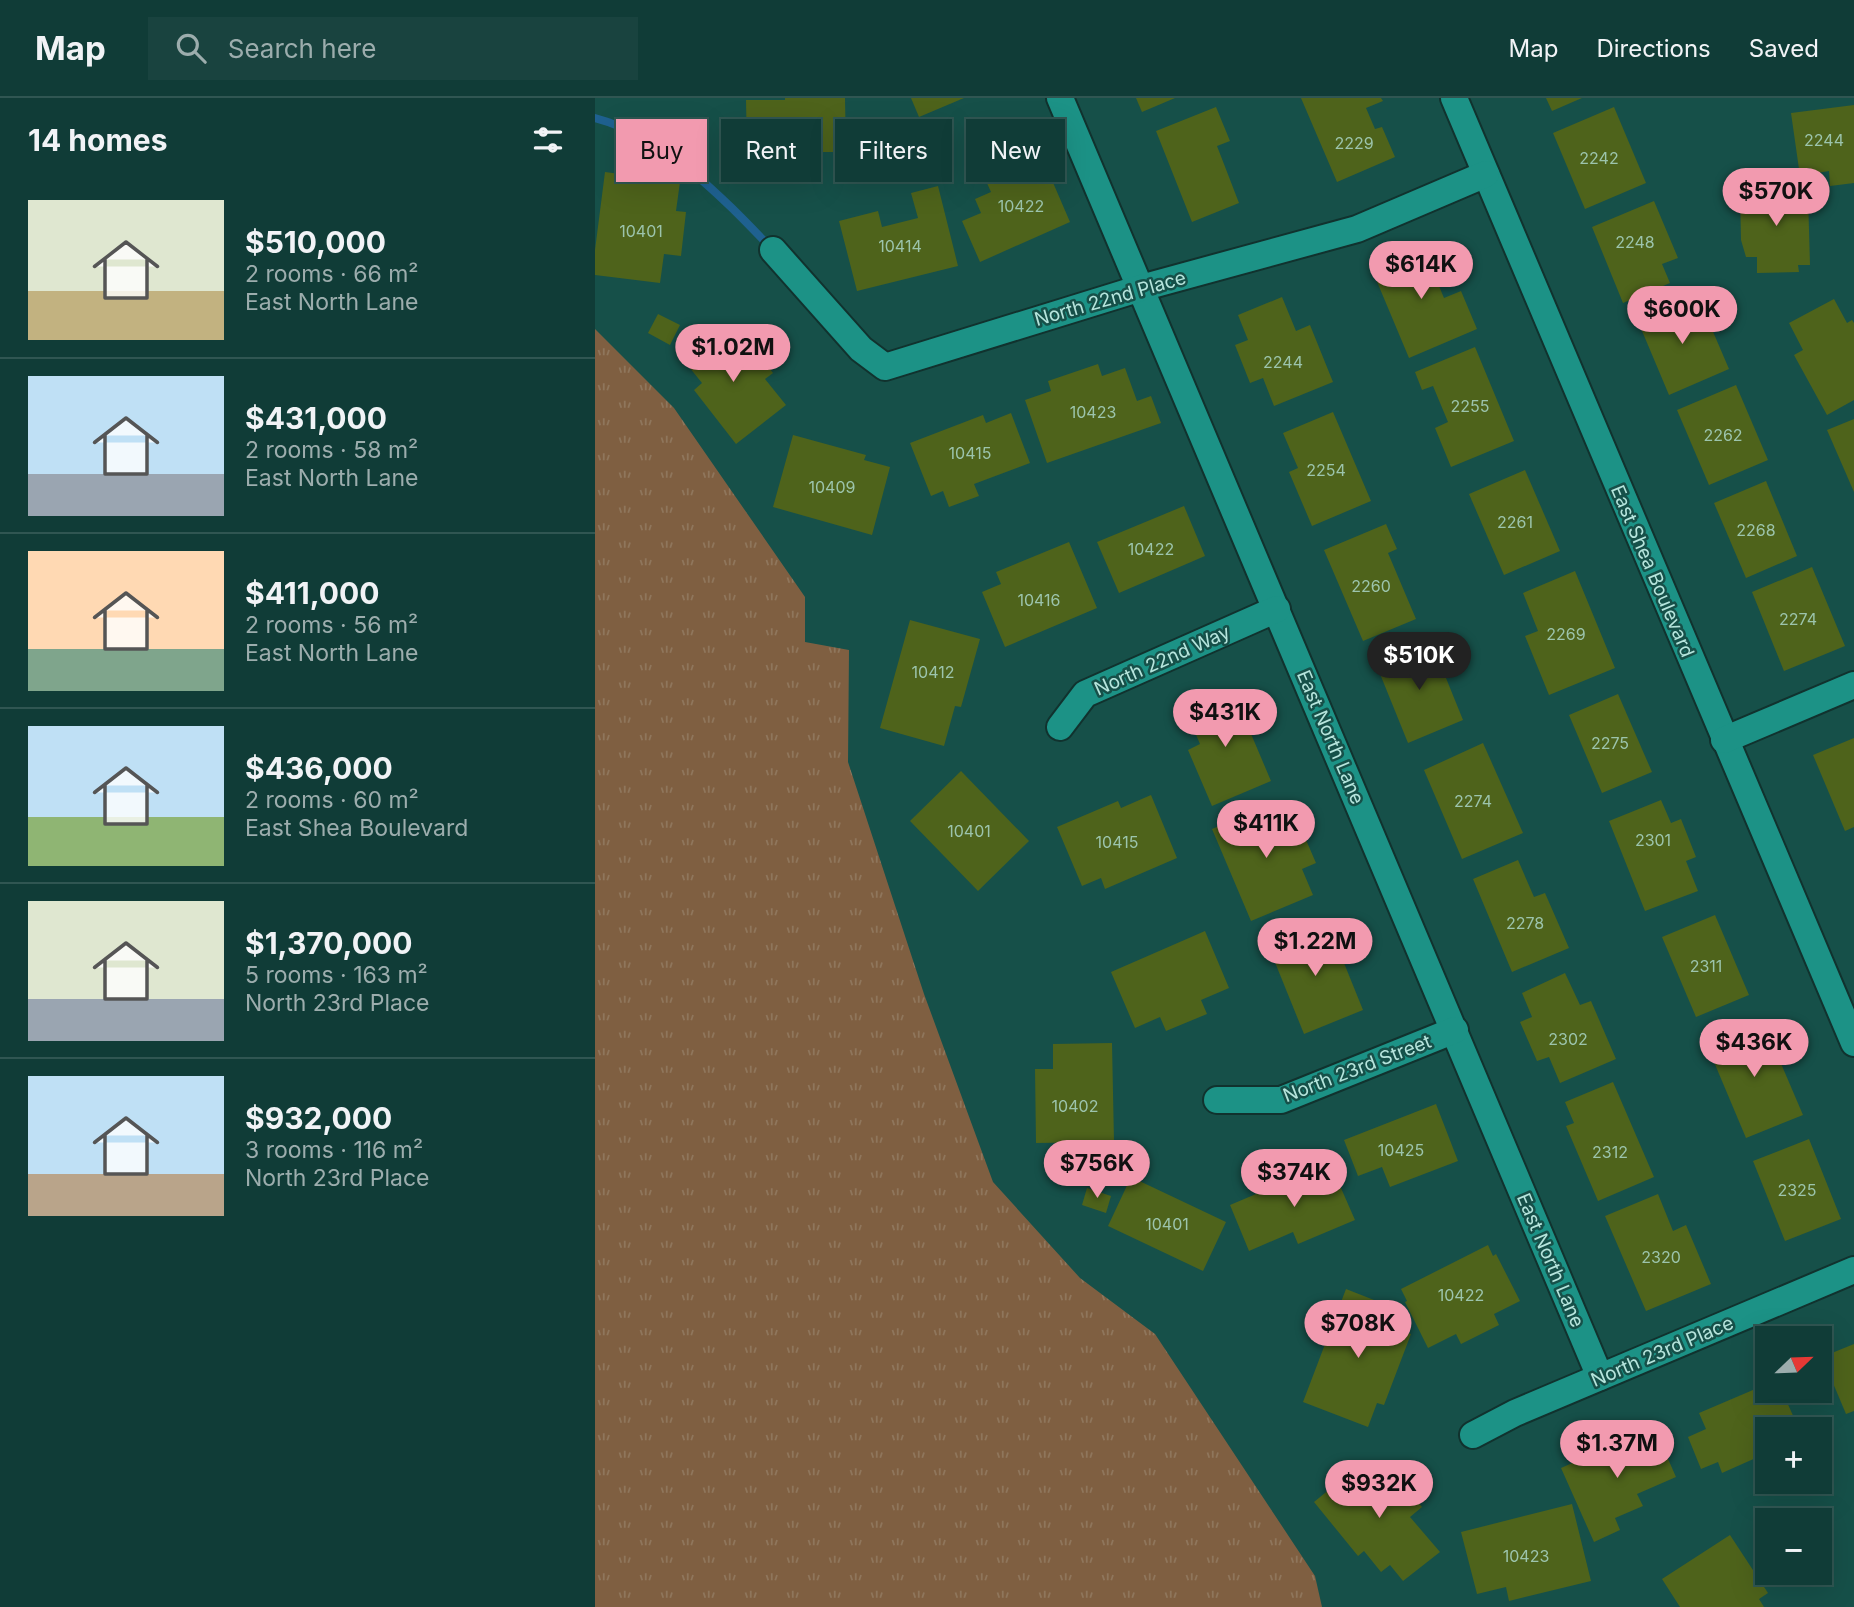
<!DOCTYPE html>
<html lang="en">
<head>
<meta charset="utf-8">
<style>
	:root { --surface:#103c37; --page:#19433f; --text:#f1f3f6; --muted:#9cadad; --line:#305652; --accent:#f29aaf }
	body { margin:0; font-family:Inter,sans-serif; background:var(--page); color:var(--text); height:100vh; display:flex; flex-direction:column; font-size:26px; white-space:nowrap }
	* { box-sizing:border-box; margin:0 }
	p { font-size:23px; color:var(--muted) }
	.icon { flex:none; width:38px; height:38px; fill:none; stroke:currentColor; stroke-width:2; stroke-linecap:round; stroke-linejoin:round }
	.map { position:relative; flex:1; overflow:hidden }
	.side { display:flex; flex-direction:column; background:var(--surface); width:595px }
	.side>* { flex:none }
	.top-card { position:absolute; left:21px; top:21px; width:665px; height:63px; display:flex; gap:14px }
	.needle { width:46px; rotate:67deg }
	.fabs { position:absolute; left:1160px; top:1228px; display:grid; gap:14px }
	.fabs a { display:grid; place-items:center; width:77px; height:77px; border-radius:0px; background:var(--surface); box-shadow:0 7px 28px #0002,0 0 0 2px var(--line); font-size:35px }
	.price { position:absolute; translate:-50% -60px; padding:0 16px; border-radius:24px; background:var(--accent); color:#111; font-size:23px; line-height:46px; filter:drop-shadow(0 2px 4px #0008) }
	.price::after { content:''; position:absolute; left:50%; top:42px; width:21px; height:16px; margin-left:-10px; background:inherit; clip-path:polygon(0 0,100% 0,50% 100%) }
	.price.selected { background:#222; color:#fff }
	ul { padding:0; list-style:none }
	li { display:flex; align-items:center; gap:21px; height:175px; padding:0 28px }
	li+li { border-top:2px solid var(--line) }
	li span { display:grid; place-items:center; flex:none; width:196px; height:140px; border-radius:0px; color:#555 }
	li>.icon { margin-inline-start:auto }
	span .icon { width:84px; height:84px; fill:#fffc; stroke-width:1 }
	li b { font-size:30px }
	h2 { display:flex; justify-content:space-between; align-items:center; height:84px; padding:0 28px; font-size:30px }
	.chip { padding:0 24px; border-radius:0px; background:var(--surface); box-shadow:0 7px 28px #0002,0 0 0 2px var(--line); font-size:24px; line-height:63px }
	.chip.selected { background:var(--accent); color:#111 }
	header { display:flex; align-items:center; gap:42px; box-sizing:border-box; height:98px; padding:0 35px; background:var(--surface); border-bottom:2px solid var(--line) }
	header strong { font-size:33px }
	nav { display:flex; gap:38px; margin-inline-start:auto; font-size:24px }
	.search { width:490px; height:63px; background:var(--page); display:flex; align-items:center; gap:18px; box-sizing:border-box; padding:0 24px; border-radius:0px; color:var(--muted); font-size:26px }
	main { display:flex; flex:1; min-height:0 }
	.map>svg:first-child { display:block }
	.grass { fill:url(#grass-tufts) }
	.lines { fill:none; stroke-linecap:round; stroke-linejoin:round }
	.stream { stroke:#1f6190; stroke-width:8 }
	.building { fill:#4e631b }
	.minor-casing { stroke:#11322e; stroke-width:30 }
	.minor { stroke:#1c9286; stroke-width:26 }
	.labels { text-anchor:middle; stroke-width:5; stroke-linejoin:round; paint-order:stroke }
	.number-label { font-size:16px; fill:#9cc4ac }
	.street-label { font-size:19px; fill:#b6e5dd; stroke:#165049 }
</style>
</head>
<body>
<header>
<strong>Map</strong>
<div class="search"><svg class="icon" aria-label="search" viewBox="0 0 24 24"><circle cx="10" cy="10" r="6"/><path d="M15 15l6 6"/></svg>Search here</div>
<nav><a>Map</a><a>Directions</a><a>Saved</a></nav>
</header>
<main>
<section class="side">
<h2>14 homes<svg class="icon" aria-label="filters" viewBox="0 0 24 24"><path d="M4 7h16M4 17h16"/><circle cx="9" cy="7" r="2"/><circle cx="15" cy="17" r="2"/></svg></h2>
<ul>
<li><span style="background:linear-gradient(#dfe7d0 65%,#c2b280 0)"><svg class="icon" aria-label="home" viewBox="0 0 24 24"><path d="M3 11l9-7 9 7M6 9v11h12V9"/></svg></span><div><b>$510,000</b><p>2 rooms · 66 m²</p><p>East North Lane</p></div></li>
<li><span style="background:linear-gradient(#bfe0f5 70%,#9aa5b1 0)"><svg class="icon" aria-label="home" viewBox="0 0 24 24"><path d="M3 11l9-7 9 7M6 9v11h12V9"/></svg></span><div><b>$431,000</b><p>2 rooms · 58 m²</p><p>East North Lane</p></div></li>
<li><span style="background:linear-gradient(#ffd9b3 70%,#7fa58c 0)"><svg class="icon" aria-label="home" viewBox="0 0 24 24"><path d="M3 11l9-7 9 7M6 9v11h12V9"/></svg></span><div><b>$411,000</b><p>2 rooms · 56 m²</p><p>East North Lane</p></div></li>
<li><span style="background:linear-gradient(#bfe0f5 65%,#8fb573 0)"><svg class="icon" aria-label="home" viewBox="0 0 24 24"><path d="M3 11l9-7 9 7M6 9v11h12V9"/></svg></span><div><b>$436,000</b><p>2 rooms · 60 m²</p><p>East Shea Boulevard</p></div></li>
<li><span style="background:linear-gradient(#dfe7d0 70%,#9aa5b1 0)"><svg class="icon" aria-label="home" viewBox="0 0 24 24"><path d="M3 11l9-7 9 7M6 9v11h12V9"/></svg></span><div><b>$1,370,000</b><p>5 rooms · 163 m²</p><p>North 23rd Place</p></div></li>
<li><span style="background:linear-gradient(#bfe0f5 70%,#b9a48a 0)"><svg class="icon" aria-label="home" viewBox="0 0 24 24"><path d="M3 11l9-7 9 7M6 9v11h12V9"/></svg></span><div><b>$932,000</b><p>3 rooms · 116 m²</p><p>North 23rd Place</p></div></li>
</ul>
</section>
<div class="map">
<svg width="1259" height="1509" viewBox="0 0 1259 1509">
	<defs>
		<pattern id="grass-tufts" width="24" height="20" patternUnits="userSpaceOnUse" patternTransform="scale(1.75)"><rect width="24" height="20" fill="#7f5f41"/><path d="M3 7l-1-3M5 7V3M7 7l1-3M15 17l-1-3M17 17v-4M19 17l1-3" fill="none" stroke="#8f765c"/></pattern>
	</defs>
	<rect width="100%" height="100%" fill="#165049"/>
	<polygon class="grass" points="0,231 79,310 210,499 210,544 254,552 253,664 329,896 398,1084 485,1180 560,1236 720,1478 727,1509 0,1509"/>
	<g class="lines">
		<path class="stream" d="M0,20C69,38 128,100 176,150"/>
	</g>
	<g class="building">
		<polygon points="190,0 250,0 251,54 152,54 151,2 190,2"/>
		<polygon points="316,0 369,0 324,19"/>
		<polygon points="541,0 580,0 547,14"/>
		<polygon points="706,0 786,0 788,3 771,10 780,31 787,29 800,59 742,84"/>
		<polygon points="951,0 987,0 957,13"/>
		<polygon points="1259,7 1259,85 1235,88 1234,73 1216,76 1215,70 1204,71 1196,15"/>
		<polygon points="621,9 635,43 622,48 644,105 597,124 561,33"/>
		<polygon points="1019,9 1051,85 990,111 958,35"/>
		<polygon points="447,59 475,124 385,164 367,123 386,115 380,101 396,94 391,83"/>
		<polygon points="10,74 85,84 81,113 91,114 86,158 69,156 65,185 0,177 0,152"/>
		<polygon points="343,88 363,168 262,193 244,123 283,113 287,129 323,120 316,95"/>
		<polygon points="1209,88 1209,96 1213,96 1215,167 1203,167 1204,174 1162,175 1162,159 1151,159 1146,142 1145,94 1150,89"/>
		<polygon points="1059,103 1083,160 1067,166 1075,185 1028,205 997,129"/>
		<polygon points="832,143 845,174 839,176 849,200 866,193 882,231 814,260 775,167"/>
		<polygon points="687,199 701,233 715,227 738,284 679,308 668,280 655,285 640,247 653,242 643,217"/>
		<polygon points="1092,199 1106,233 1116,229 1134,271 1074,297 1042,221"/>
		<polygon points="1239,201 1252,225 1257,222 1259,225 1259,302 1232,317 1199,257 1208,252 1194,225"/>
		<polygon points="63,216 85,227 75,247 53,235"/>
		<polygon points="123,230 140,251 152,241 178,275 170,281 191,307 141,346 99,292 107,285 86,259"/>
		<polygon points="880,249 919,343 856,369 840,330 853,324 838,288 827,292 820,274"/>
		<polygon points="503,266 507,278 530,270 542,303 556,298 566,325 452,365 430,302 456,293 453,283"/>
		<polygon points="1141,287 1173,362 1114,387 1082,312"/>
		<polygon points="738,314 776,403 717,428 694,374 703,370 688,335"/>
		<polygon points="416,315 435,365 379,386 384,398 354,409 348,393 336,398 315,345 388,317 391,325"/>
		<polygon points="1259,321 1259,394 1232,332"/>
		<polygon points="198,337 271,357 269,362 295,369 277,437 178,409"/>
		<polygon points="930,372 965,453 909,477 874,396"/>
		<polygon points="1171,383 1202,458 1151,480 1119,405"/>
		<polygon points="589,408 610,458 524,495 502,444"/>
		<polygon points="791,426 802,451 793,455 821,521 768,543 729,452"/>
		<polygon points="474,444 502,510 410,549 387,494 406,486 401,474"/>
		<polygon points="1217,469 1250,548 1189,573 1157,494"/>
		<polygon points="980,473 1020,570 954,597 930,538 943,533 928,495"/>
		<polygon points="315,522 385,541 366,609 360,608 349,648 285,630"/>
		<polygon points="836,543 868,622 813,645 781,566"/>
		<polygon points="637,591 676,683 617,708 593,652 605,646 590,611"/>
		<polygon points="1023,596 1057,674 1007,695 974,617"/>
		<polygon points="1259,640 1259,729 1250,733 1218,657"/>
		<polygon points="888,645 928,735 867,761 829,672"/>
		<polygon points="366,673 434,743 383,793 315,723"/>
		<polygon points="556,697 582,760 510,791 506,780 487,788 462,729 523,703 526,710"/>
		<polygon points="1066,702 1076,725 1086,721 1101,759 1091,763 1103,793 1050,813 1014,723"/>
		<polygon points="678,705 688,727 702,721 721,765 707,771 718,797 656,823 617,731"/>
		<polygon points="923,762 939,799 950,795 974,850 917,874 878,781"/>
		<polygon points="1120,817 1154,897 1101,919 1067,839"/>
		<polygon points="732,823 768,912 709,936 673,847"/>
		<polygon points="610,833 634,890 606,902 612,916 571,933 565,919 540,930 516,874"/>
		<polygon points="970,875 985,907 996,903 1021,961 965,985 954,959 942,963 925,924 937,919 927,895"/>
		<polygon points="1167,921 1208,1017 1151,1040 1111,945"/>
		<polygon points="517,945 519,1044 441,1045 440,971 458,971 458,946"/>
		<polygon points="1018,984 1059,1079 1003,1103 971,1028 979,1025 970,1004"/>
		<polygon points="841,1006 863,1063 795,1089 787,1069 763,1078 749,1042"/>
		<polygon points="1214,1041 1246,1121 1190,1143 1158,1063"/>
		<polygon points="735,1065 760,1122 703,1146 698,1134 654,1153 635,1107"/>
		<polygon points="536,1079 631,1124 608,1173 513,1128"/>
		<polygon points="492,1090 516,1098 511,1115 487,1107"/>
		<polygon points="1063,1096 1078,1133 1091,1127 1116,1186 1051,1213 1010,1118"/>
		<polygon points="893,1147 898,1158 901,1156 925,1203 899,1216 904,1227 866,1246 861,1236 833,1250 810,1204 812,1203 806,1191"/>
		<polygon points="751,1191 802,1211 795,1227 816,1236 789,1307 782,1305 773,1329 708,1304"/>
		<polygon points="1259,1246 1259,1313 1251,1316 1227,1259"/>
		<polygon points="1172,1286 1172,1293 1187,1293 1204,1331 1172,1332 1172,1344 1168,1346 1172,1355 1127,1375 1123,1364 1106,1371 1093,1339 1111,1331 1104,1315"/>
		<polygon points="1059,1329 1081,1379 1042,1396 1048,1408 1020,1420 1025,1432 999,1444 966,1370"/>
		<polygon points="769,1363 785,1383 798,1372 827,1409 815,1419 845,1454 808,1483 795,1467 786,1474 769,1453 763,1458 719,1404"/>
		<polygon points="977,1406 996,1483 914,1503 911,1489 882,1496 866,1434"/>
		<polygon points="1135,1437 1173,1495 1164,1501 1169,1509 1085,1509 1067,1481"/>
	</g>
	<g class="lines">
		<defs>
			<g id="minor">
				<polyline points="465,0 1005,1279"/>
				<polyline points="859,0 1259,945"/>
				<polyline points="178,152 266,251 290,269 546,190 762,131 891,76"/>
				<polyline points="465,629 490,596 682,511"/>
				<polyline points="1129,642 1259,587"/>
				<polyline points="622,1002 686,1002 860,932"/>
				<polyline points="878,1337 920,1315 1259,1172"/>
			</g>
		</defs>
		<use href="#minor" class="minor-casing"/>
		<use href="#minor" class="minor"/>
	</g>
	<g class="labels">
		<g class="number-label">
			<text x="1229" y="48">2244</text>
			<text x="759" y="51">2229</text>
			<text x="1004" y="66">2242</text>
			<text x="426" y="114">10422</text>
			<text x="46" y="139">10401</text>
			<text x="1040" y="150">2248</text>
			<text x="305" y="154">10414</text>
			<text x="688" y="270">2244</text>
			<text x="875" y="314">2255</text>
			<text x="498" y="320">10423</text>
			<text x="1128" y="343">2262</text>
			<text x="375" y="361">10415</text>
			<text x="731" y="378">2254</text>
			<text x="237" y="395">10409</text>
			<text x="920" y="430">2261</text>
			<text x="1161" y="438">2268</text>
			<text x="556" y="457">10422</text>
			<text x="776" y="494">2260</text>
			<text x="444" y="508">10416</text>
			<text x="1203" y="527">2274</text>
			<text x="971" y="542">2269</text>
			<text x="338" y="580">10412</text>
			<text x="1015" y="651">2275</text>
			<text x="878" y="709">2274</text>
			<text x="374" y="739">10401</text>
			<text x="1058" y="748">2301</text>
			<text x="522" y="750">10415</text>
			<text x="930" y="831">2278</text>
			<text x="1111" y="874">2311</text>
			<text x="973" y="947">2302</text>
			<text x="480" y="1014">10402</text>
			<text x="806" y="1058">10425</text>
			<text x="1015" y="1060">2312</text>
			<text x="1202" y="1098">2325</text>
			<text x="572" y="1132">10401</text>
			<text x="1066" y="1165">2320</text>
			<text x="866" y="1203">10422</text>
			<text x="931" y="1464">10423</text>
		</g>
		<g class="street-label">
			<text transform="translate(515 200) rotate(-16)" y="7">North 22nd Place</text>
			<text transform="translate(1058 473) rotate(67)" y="7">East Shea Boulevard</text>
			<text transform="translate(567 562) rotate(-24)" y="7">North 22nd Way</text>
			<text transform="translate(736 639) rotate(67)" y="7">East North Lane</text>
			<text transform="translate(762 970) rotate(-21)" y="7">North 23rd Street</text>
			<text transform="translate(956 1162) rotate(67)" y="7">East North Lane</text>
			<text transform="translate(1067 1253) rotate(-23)" y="7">North 23rd Place</text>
		</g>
	</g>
</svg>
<div class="fabs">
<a><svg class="needle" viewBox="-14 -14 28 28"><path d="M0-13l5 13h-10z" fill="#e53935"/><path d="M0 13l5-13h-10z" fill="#9cadad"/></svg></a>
<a>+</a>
<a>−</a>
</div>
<b class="price" style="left:1181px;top:130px">$570K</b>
<b class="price" style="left:826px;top:203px">$614K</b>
<b class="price" style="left:1087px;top:248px">$600K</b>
<b class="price" style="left:138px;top:286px">$1.02M</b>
<b class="price selected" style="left:824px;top:594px">$510K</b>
<b class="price" style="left:630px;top:651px">$431K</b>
<b class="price" style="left:671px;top:762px">$411K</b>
<b class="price" style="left:720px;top:880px">$1.22M</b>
<b class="price" style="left:1159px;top:981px">$436K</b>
<b class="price" style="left:502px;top:1102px">$756K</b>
<b class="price" style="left:699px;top:1111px">$374K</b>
<b class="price" style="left:763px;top:1262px">$708K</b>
<b class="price" style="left:1022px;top:1382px">$1.37M</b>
<b class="price" style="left:784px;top:1422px">$932K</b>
<div class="top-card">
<a class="chip selected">Buy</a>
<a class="chip">Rent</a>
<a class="chip">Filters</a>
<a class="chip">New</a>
</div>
</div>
</main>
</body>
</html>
